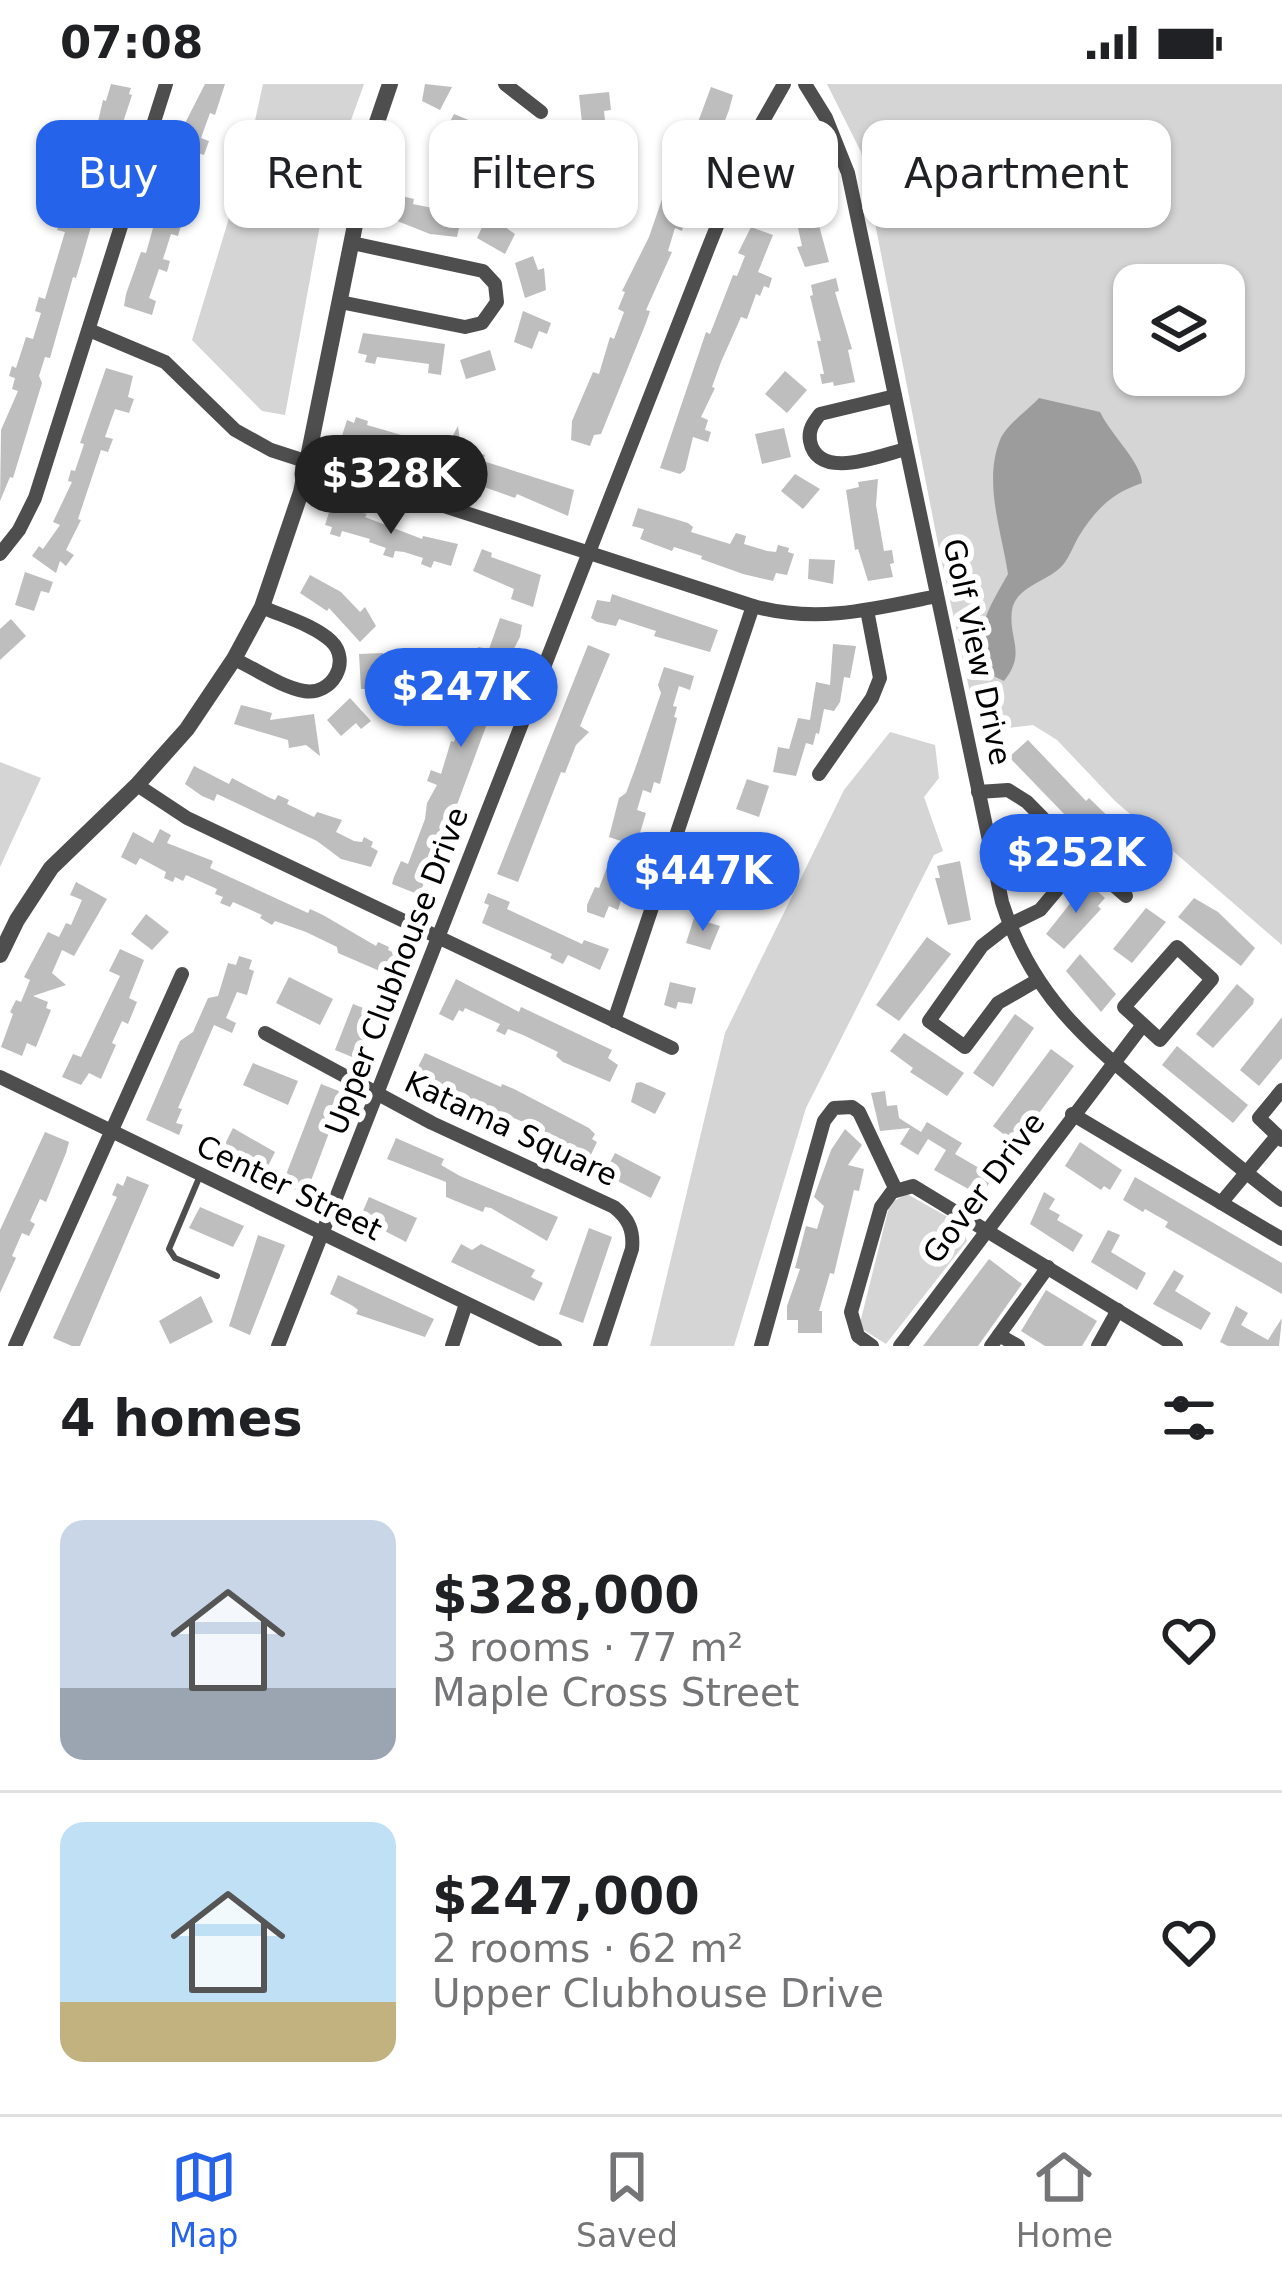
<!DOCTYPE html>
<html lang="en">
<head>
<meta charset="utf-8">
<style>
	:root { --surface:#fff; --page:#f6f6f6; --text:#202124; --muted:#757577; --line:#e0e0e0; --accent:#2563eb }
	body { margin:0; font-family:"DejaVu Sans",sans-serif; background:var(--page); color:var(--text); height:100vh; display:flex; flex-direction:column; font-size:45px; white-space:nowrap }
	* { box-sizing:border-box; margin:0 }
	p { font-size:39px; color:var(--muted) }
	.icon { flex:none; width:66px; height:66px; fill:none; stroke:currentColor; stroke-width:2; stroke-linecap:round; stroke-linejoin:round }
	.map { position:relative; height:1262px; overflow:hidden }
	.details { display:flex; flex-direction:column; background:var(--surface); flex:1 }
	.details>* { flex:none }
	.hud { position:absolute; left:36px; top:36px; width:1212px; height:108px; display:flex; gap:24px }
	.controls { position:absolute; left:1113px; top:180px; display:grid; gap:24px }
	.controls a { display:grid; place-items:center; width:132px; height:132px; border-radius:24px; background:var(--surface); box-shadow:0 3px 9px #0004; font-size:60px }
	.price { position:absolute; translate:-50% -102px; padding:0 27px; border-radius:42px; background:var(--accent); color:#fff; font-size:39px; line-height:78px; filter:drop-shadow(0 3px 6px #0008) }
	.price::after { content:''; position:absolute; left:50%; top:72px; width:36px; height:27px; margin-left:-18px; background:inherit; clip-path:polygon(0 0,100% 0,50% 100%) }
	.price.current { background:#222; color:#fff }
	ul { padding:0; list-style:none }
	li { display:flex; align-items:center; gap:36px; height:300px; padding:0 60px }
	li+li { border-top:3px solid var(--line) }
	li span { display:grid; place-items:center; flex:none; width:336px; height:240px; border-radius:24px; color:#555 }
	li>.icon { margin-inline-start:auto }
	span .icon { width:144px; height:144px; fill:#fffc; stroke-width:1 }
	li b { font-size:51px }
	h2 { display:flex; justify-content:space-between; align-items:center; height:144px; padding:0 60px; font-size:51px }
	.chip { padding:0 42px; border-radius:24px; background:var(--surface); box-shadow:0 3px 9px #0004; font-size:42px; line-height:108px }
	.chip.current { background:var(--accent); color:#fff }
	.status { display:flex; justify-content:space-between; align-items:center; height:84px; padding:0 60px; background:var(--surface); direction:ltr }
	.status svg { height:33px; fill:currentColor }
	.menu { display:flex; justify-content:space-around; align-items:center; height:168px; border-top:3px solid var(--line); background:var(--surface); font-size:33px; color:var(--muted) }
	.menu a { display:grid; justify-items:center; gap:6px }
	.menu .current { color:var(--accent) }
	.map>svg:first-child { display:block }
	.green { fill:#d5d5d5; fill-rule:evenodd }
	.water { fill:#9c9c9c }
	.building { fill:#bebebe }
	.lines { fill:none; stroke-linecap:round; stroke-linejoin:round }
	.service { stroke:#4e4e4e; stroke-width:6 }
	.minor { stroke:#4e4e4e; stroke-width:14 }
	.tertiary { stroke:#4e4e4e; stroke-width:16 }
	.labels { text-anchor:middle; stroke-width:12; stroke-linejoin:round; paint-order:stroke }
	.street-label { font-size:30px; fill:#000; stroke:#fff }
</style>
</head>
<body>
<div class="status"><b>07:08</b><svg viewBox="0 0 49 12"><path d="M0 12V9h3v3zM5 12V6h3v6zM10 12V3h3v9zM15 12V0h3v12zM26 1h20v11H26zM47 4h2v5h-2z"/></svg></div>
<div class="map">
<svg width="1282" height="1262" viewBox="0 0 1282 1262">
	<rect width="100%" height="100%" fill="#fff"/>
	<g class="green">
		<polygon points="263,0 364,0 327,103 285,331 262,327 192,256 246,78"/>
		<path d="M827,0H1282V861L1115,717L1057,656L1033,641L984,647L972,618L940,470L861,68ZM1134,201H1224V291H1134Z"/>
		<polygon points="890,648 935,661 939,694 924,713 943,767 934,771 806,1024 734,1262 650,1262 725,949 844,706"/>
		<polygon points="0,678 41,694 0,783"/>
		<polygon points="907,1110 962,1141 967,1157 886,1260 859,1243 890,1119"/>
	</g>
	<path class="water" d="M1039,314L1100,328C1111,351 1141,378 1142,399C1112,409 1095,426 1079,452C1073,462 1068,477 1060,484C1045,498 1015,504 1012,526C1008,556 1027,568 1004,597L987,589C976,542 985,531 1008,490C1002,449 983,398 1000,356C1006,341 1028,326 1039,314Z"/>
	<g class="building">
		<polygon points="111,0 131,4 129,10 132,11 111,75 107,74 100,94 104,95 102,104 82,174 76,194 73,193 50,274 45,273 39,292 42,299 13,394 10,393 0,417 1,346 18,307 12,305 15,294 9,292 12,282 16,284 26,253 33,255 41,229 35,227 39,213 45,215 65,148 57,146 61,133 68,135 77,107 68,104 72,93 79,96 88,68 83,66 87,53 94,55 103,16 106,17"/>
		<polygon points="205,0 225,0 215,31 210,29 201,54 209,57 204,71 198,69 189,96 196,99 191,113 184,110 175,136 182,138 178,152 171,150 163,175 170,177 167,188 159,185 149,214 156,217 152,231 124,222 126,210 141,168 146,169 153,144 149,143 152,130 170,92 180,49"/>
		<polygon points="425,0 452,3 440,26 422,17"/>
		<polygon points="711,3 733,11 729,26 696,111 692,110 682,147 675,144 668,167 672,168 646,226 650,227 646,239 601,350 594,351 590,362 571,356 572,337 593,288 599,290 610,253 614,255 624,228 618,225 625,208 622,207 649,153 671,89 677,91 686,68 680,65 685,52 677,49 681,37 698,38"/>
		<polygon points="609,8 611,26 604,27 606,45 583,48 579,11"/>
		<polygon points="454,30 488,44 482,55 527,66 520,88 485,76 456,59 458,54 445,47"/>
		<polygon points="579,60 586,80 555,90 547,70"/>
		<polygon points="809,72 812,85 807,86 819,122 814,123 829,178 805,183 797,163 802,162 794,126 788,128 786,117 790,116 778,84"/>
		<polygon points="462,102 468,104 457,153 430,150 387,133 393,115 401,117 402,112 414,115 413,120 452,128"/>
		<polygon points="493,135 515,150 505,170 477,154 485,137 491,140"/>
		<polygon points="751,143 773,151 758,188 772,194 769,204 764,202 760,212 756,210 747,235 741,233 721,278 712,303 715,304 701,333 708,336 705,346 711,348 708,358 693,353 685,386 680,390 660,384 706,248 710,250 733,191 737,192 745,172 738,169"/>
		<polygon points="533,172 538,186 544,184 546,206 525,214 515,179"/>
		<polygon points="836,194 839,207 835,208 852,265 848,266 855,298 834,302 833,298 822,300 820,290 824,290 817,257 821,257 810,212 813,211 811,201"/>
		<polygon points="523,227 551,239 547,250 539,247 532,265 514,258"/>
		<polygon points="363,249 445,260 441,291 428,289 429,280 377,273 375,280 365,278 367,271 358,269"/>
		<polygon points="490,266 496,286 466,295 460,276"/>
		<polygon points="106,284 133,292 128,313 134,315 129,329 115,325 105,353 113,355 108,368 101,366 78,435 81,436 66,466 74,471 66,482 60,477 56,489 32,472 39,462 43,465 60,441 53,438 72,398 68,397 71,386 75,387 84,360 80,359"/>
		<polygon points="785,287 807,306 787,329 765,310"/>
		<polygon points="356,333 368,337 367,341 446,364 458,342 461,363 485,371 483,377 574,406 568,432 517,410 515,414 459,394 441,384 412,374 410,380 398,376 399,371 374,363 372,368 341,355 347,336 354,339"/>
		<polygon points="784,344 791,373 762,380 755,350"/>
		<polygon points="795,390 820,405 803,425 781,407"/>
		<polygon points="878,395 876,421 884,467 892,466 894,479 890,480 893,493 868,497 858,465 855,466 846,406 859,403 858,398"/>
		<polygon points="331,422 367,430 365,433 422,455 423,452 458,460 451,482 434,477 431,484 421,480 423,474 404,468 395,467 393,474 383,471 386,464 369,458 370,455 342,447 340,453 330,450 332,443 325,441"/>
		<polygon points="638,424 688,439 693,443 691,448 730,460 736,449 746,452 744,460 767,467 776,468 778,461 789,464 788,468 794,470 787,491 776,489 773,497 743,490 701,475 702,472 674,463 672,467 640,455 644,445 632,442"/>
		<polygon points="482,465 492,469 491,473 541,491 533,523 511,515 514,505 473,487"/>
		<polygon points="809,475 835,476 833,500 808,495"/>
		<polygon points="25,488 53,498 49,509 41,507 34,527 15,521"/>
		<polygon points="310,491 341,508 360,528 365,523 376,542 360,558 329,524 327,527 300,509"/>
		<polygon points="612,510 718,546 710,568 654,552 656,547 619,535 616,542 597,538 591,534 597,516 610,518"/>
		<polygon points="500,534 522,541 520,553 505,582 508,583 458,718 445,748 440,746 420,811 392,800 394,793 401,777 408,780 425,735 427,719 437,701 427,697 431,686 441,690 451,657 454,658 462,633 456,630 478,563 489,565"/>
		<polygon points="11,535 26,552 0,576 0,545"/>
		<polygon points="833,560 856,562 850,594 844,593 840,618 834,627 824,625 819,650 816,649 813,661 806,659 796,692 773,688 778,663 789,665 798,634 810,636 816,598 830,601"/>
		<polygon points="588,561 610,570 580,642 589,648 576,661 565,689 561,688 518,798 497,790"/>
		<polygon points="383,569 383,586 389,586 390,597 384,597 384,605 361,605 359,570"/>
		<polygon points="664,583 694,592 690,606 679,602 673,622 677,623 674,633 677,634 660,700 654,698 651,709 643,706 637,726 646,729 636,762 609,753 619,714 626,709 635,685 661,609 658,601"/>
		<polygon points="350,614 371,637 361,645 356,639 341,652 327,636"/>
		<polygon points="241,621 272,629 270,636 314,630 320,672 306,661 289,664 288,656 234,640"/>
		<polygon points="1028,656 1086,717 1089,714 1122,746 1119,749 1154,777 1139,796 1097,764 1009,673"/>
		<polygon points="194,682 229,700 232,694 268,713 275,716 278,711 289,716 287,720 314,733 317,728 342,736 336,748 354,757 362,758 364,753 373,758 371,763 378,767 371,783 341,775 317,757 217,710 214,717 202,712 185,700"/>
		<polygon points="747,695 769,702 759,733 736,725"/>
		<polygon points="160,745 171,751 167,759 213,777 210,784 308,829 310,825 323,831 376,862 378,858 389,863 388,866 399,871 389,891 338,869 337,863 306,848 275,837 272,841 260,834 262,831 233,818 230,823 220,819 223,813 215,810 217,805 186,791 183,797 175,793 173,798 164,794 166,788 140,774 136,781 121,773 133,748 153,759"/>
		<polygon points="732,770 743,776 746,771 759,777 744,804 721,792"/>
		<polygon points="611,773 629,779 626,790 629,791 618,826 609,822 604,834 587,828 587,821 595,803 599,804"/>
		<polygon points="960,777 971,836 948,841 935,794 940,794 937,782"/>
		<polygon points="76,798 107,815 74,872 62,866 52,889 66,901 33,912 48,918 46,924 51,926 36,963 27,959 22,972 1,963 13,930 10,928 16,916 21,918 30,896 24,893 48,848 59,853 66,839 71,841 82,816 70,811"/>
		<polygon points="1087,798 1105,814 1098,822 1101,825 1064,865 1046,850"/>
		<polygon points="488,809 510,818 507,825 582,860 584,856 609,865 600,886 568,871 563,880 550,874 552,870 482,839 489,821 484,819"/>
		<polygon points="1194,814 1218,828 1255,864 1241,882 1178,833"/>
		<polygon points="1146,824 1166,838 1132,879 1113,865"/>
		<polygon points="146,830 169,848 152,866 131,850"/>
		<polygon points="694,834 720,842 710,866 686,859"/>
		<polygon points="927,853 951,870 899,937 876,921"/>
		<polygon points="120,865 144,876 129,914 137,918 128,940 122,937 112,959 116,961 101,995 89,989 81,1001 62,993 73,970 81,973 120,892 109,887"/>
		<polygon points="1080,870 1116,910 1101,928 1066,887"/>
		<polygon points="239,872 252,876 249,885 254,887 247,911 237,908 226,934 236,939 232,949 214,941 178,1024 182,1025 176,1039 183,1041 179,1051 146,1036 180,957 193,948 208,914 218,912 228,879 236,881"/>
		<polygon points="289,893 333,915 320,941 276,919"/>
		<polygon points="456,895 519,928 521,923 612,966 608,974 618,981 610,998 563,978 556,972 558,968 523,951 508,945 505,951 496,947 500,940 465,924 463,928 459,926 453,937 439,930"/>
		<polygon points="670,898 696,904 692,920 678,918 676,925 664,921"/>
		<polygon points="1237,900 1254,915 1253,920 1213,964 1196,950"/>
		<polygon points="353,920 376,929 357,975 335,966"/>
		<polygon points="1015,930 1034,944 993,1003 973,989"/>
		<polygon points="1282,933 1282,974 1259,1002 1240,986"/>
		<polygon points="904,949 964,989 947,1012 910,988 913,984 890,967"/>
		<polygon points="1177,962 1248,1021 1233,1039 1162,981"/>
		<polygon points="1051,965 1074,982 1016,1060 993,1042"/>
		<polygon points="425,969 501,1003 502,1000 514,1005 589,1044 595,1050 592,1055 597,1058 588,1077 521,1037 413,993"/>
		<polygon points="253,979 298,997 288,1021 243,1001"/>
		<polygon points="641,998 666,1009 655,1030 631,1018 636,999"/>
		<polygon points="321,1000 344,1009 306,1110 282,1101"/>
		<polygon points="885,1007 887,1022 897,1021 899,1034 921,1048 927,1038 950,1052 962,1059 955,1070 986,1088 993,1076 1005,1083 997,1096 993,1093 981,1112 934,1086 946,1066 928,1055 918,1071 900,1060 910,1044 880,1047 871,1009"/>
		<polygon points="233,1044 275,1068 265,1088 222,1066"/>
		<polygon points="845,1045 862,1061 848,1081 864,1085 859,1107 854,1106 834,1190 830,1189 819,1227 822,1227 822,1249 798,1249 798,1236 787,1236 787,1222 800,1185 795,1184 806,1142 817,1145 824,1122 814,1113 831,1066"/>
		<polygon points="45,1048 69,1058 66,1069 46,1118 40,1115 30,1137 35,1140 29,1152 22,1149 12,1172 16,1174 0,1209 0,1146"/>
		<polygon points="396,1054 444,1075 441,1081 460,1092 558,1133 547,1157 491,1124 485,1123 483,1128 446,1113 446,1098 387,1075"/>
		<polygon points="1080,1058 1122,1086 1110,1106 1104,1102 1101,1106 1065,1082"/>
		<polygon points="615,1069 661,1093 651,1114 604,1090"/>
		<polygon points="127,1092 149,1101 80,1262 72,1262 53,1254 117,1113 112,1111 117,1099 123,1102"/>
		<polygon points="1135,1093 1282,1179 1282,1210 1165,1143 1168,1138 1145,1125 1143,1128 1123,1116"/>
		<polygon points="1044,1108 1055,1115 1049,1125 1060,1131 1057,1136 1083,1151 1073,1168 1030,1140"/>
		<polygon points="369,1113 417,1134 406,1158 360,1134"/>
		<polygon points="200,1123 244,1142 233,1163 189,1144"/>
		<polygon points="589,1144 612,1153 583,1239 559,1230"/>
		<polygon points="1108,1146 1120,1151 1111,1168 1146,1189 1137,1206 1091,1178"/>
		<polygon points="258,1151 285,1161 250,1251 229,1242"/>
		<polygon points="461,1160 472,1166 481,1160 535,1186 531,1193 543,1199 534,1217 451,1178"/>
		<polygon points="989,1175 1022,1200 978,1262 923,1262"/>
		<polygon points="1174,1186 1184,1192 1175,1207 1211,1229 1201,1246 1153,1220"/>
		<polygon points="338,1191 434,1235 425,1253 356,1230 358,1226 353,1222 330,1210"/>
		<polygon points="1046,1206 1097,1237 1082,1262 1045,1262 1021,1247"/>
		<polygon points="201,1212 213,1238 170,1260 159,1237"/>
		<polygon points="1236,1222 1248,1229 1241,1241 1268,1256 1282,1234 1279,1262 1228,1262 1220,1258"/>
	</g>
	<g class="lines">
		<polyline class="service" points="199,1094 169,1165 175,1174 217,1192"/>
		<g class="minor">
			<polyline points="505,0 541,28"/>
			<path d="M805,0L826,34L848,89L1002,818C1034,919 1096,964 1174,1029C1210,1058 1244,1089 1282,1116"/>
			<polyline points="340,218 465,243 482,239 497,218 495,200 483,187 352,159"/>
			<path d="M89,246L165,278L235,346L271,366L753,522C817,540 874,525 937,512"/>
			<path d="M895,312L820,330C813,339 808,346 810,357C818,398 881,371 906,365"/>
			<polyline points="0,470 19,446 35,414 166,0"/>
			<path d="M234,575C256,585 281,603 304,607C332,612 352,577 331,557C314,541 282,532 262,523"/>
			<polyline points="819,690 872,614 880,594 867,526"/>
			<polyline points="137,701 187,734 672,964"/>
			<polyline points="978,708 1008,706 1027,718 1083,775 1126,812"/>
			<polygon points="1177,863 1212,895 1160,956 1124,923"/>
			<polyline points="1036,897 998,919 965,963 929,937 982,862 1009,841 1040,826 1083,775"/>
			<polyline points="614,937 753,522"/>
			<path d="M265,949L432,1039L614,1123C628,1134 634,1146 632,1165L600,1262"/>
			<polyline points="0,993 555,1262"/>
			<polyline points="1282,1006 1259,1034 1282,1056"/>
			<polyline points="1072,1030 1282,1155"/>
			<polyline points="1221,1119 1277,1052"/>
			<polyline points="999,1251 1018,1262"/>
			<polyline points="15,1262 182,890"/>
			<polyline points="278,1262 709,162 751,58 784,0"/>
			<polyline points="452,1262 466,1220"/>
			<polyline points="761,1262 824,1037 834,1024 852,1023 859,1028 896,1106"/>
			<polyline points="872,1262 858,1252 851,1228 881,1123 892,1108 913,1102 1176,1262"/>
			<polyline points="900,1262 1142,942"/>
			<polyline points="991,1262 1048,1183"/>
			<polyline points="1098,1262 1118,1226"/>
		</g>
		<polyline class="tertiary" points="0,871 17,836 51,784 137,701 187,645 234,575 262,523 301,408 374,47 390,0"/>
	</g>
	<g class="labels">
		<g class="street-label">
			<text transform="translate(977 568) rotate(78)" y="10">Golf View Drive</text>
			<text transform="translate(397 887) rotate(-69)" y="10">Upper Clubhouse Drive</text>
			<text transform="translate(511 1045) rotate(25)" y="10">Katama Square</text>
			<text transform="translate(289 1104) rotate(26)" y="10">Center Street</text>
			<text transform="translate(984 1104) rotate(-53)" y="10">Gover Drive</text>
		</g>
	</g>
</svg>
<div class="controls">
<a><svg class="icon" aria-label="layers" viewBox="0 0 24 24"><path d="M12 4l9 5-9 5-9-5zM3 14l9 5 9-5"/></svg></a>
</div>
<b class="price current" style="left:391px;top:453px">$328K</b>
<b class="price" style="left:461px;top:666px">$247K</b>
<b class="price" style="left:1076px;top:832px">$252K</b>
<b class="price" style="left:703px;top:850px">$447K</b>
<div class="hud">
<a class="chip current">Buy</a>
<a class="chip">Rent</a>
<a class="chip">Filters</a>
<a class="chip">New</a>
<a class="chip">Apartment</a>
</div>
</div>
<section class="details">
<h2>4 homes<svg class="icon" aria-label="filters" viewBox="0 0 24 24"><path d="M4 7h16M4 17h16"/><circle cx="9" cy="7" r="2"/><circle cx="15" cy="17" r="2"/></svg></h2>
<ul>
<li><span style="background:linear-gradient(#c9d6e8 70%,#9aa5b1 0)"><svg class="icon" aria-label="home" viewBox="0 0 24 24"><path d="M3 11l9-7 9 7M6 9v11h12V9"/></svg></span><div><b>$328,000</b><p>3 rooms · 77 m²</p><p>Maple Cross Street</p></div><svg class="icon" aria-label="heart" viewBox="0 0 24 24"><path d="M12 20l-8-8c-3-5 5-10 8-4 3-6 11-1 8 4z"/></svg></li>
<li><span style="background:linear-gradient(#bfe0f5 75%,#c2b280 0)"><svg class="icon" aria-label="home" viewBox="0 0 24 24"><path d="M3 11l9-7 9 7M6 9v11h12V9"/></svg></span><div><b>$247,000</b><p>2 rooms · 62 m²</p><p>Upper Clubhouse Drive</p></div><svg class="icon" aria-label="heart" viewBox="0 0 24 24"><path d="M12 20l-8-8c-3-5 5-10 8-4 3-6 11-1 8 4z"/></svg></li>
</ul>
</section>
<nav class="menu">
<a class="current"><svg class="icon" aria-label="map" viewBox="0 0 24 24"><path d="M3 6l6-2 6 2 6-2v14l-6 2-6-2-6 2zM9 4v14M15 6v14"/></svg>Map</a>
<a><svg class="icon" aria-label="saved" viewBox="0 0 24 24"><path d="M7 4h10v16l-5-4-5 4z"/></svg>Saved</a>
<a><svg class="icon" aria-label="home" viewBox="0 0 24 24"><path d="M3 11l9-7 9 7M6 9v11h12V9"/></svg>Home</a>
</nav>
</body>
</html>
